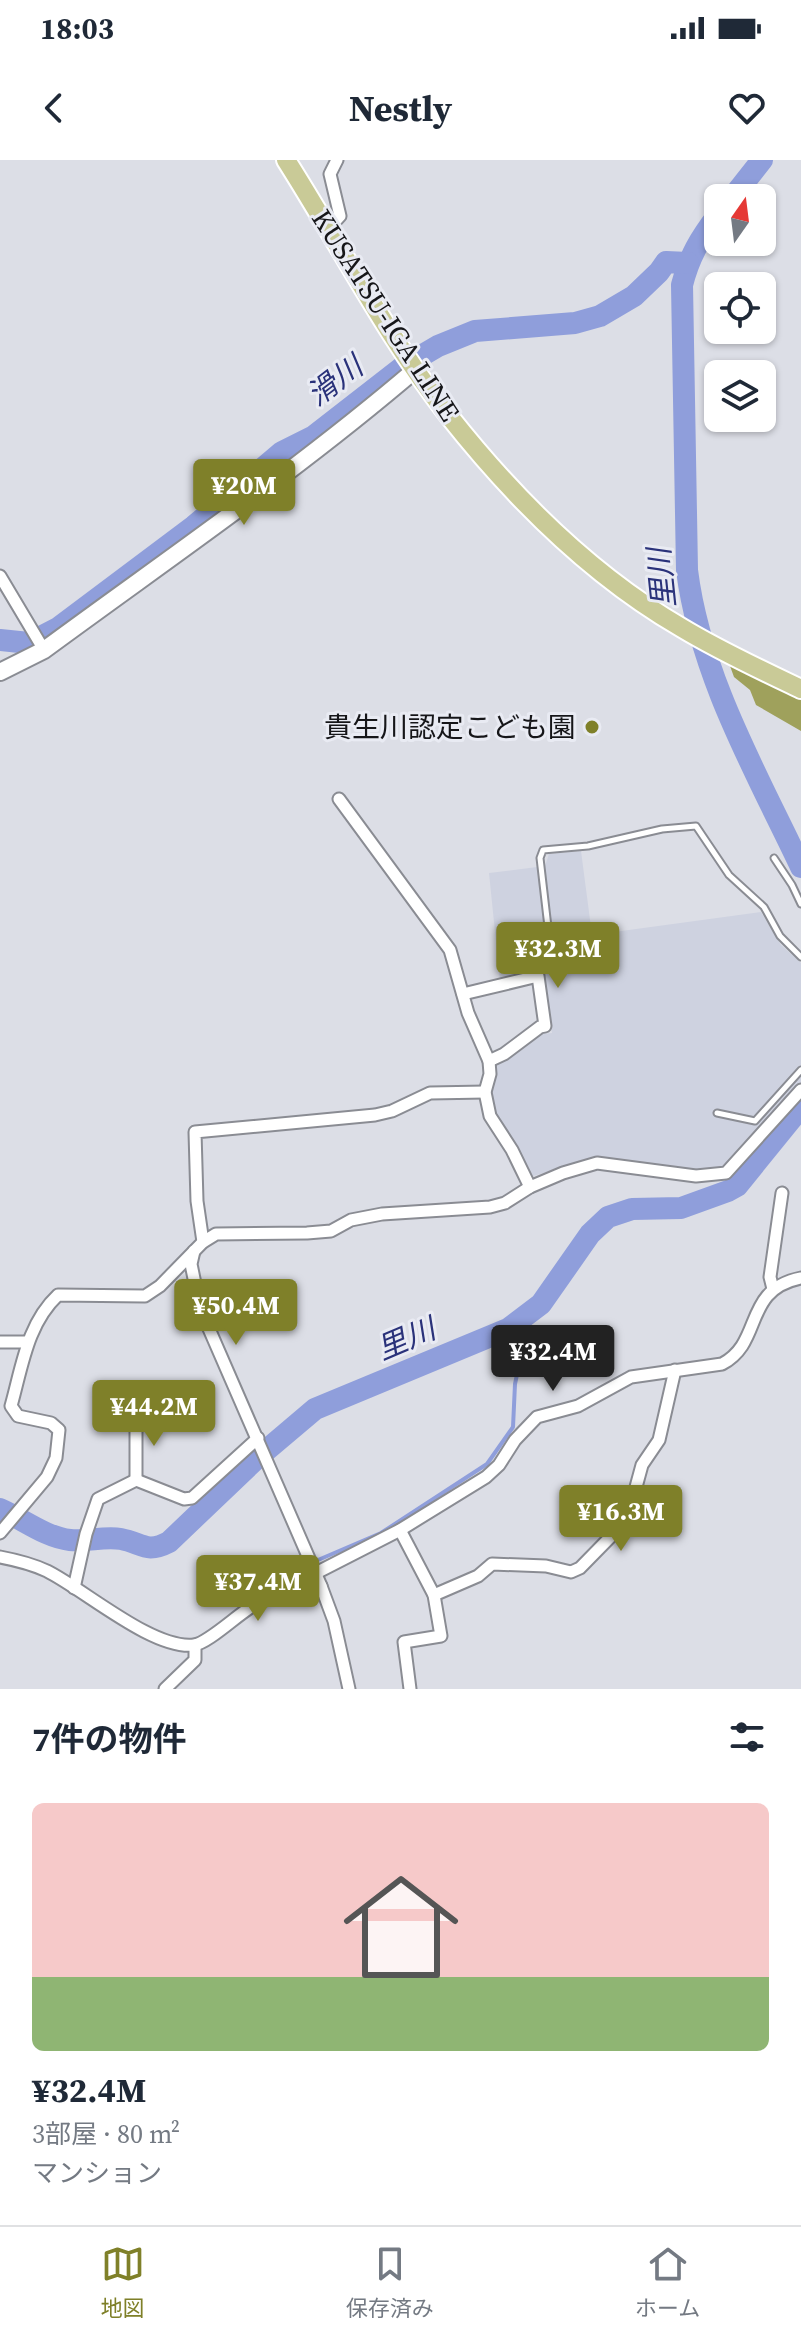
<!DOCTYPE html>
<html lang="ja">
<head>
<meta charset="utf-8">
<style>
	:root { --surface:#fff; --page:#f2f2f3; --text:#1f2937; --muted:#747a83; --line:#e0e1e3; --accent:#7f8029 }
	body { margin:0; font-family:"Source Serif 4","Noto Sans JP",serif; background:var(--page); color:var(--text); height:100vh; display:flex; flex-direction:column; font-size:30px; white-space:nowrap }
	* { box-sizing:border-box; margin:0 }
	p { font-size:26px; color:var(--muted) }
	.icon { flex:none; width:44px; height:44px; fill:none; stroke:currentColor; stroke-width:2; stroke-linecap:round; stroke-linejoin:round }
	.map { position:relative; height:1529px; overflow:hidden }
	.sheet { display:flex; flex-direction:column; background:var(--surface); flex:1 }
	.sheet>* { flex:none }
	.needle { width:52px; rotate:14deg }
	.buttons { position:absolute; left:704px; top:24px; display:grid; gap:16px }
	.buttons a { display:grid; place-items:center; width:72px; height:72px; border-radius:12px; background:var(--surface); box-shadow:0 2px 6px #0004; font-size:40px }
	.price { position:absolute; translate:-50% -68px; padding:0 18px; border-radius:8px; background:var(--accent); color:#fff; font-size:26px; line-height:52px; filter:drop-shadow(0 2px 4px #0008) }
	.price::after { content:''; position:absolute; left:50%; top:48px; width:24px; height:18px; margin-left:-12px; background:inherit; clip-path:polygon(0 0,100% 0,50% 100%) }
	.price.on { background:#222; color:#fff }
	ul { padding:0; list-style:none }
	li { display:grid; align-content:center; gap:16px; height:424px; padding:0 32px }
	li span { display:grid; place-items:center; height:248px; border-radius:12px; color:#555 }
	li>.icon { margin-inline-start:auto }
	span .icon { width:144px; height:144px; fill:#fffc; stroke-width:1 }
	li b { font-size:34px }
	h2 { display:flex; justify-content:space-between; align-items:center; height:96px; padding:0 32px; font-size:34px }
	.status { display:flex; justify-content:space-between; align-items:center; height:56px; padding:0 40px; background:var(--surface); direction:ltr }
	.status svg { height:22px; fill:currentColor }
	header { display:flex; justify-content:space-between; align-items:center; height:104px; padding:0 32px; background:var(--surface); font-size:36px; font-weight:700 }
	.tabs { display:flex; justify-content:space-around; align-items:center; height:112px; border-top:2px solid var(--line); background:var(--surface); font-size:22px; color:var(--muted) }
	.tabs a { display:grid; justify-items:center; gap:4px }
	.tabs .on { color:var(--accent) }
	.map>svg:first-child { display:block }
	.built { fill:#ced2e0 }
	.forest { fill:#9fa15c }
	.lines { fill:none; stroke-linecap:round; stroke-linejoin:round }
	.stream { stroke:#8f9edb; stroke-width:4 }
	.river { stroke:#8f9edb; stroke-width:22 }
	.lane-casing { stroke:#8a8c93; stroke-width:9 }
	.street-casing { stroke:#8a8c93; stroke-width:15 }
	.secondary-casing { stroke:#8a8c93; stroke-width:20 }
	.primary-casing { stroke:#fff; stroke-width:22 }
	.lane { stroke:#fff; stroke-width:5 }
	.street { stroke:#fff; stroke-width:11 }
	.secondary { stroke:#fff; stroke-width:16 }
	.primary { stroke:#c9ca97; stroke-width:18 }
	.poi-dot { fill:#7f8029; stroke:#e9ebf3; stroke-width:3 }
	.labels { text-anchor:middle; stroke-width:6; stroke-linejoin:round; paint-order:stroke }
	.street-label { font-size:28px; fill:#161619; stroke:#e9ebf3 }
	.poi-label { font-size:28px; fill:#161619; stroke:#e9ebf3; text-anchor:end }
	.water-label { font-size:30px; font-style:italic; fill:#2a327a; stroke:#e9ebf3 }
</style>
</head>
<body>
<div class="status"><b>18:03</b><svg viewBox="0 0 49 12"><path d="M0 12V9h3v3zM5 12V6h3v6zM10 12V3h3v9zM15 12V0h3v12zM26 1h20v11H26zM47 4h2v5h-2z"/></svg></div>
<header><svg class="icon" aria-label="back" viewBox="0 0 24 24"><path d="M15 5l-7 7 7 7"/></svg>Nestly<svg class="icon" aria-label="heart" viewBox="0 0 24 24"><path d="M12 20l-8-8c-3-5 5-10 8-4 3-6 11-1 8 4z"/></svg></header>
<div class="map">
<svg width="801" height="1529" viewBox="0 0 801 1529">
	<rect width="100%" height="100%" fill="#dcdee6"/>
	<polygon class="built" points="581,691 592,775 761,752 781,785 801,803 801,922 731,1003 722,1008 695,1012 598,998 533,1016 494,954 490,931 494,904 541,874 552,873 541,810 500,821 489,713 545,706 549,694"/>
	<polygon class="forest" points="730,506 801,538 801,571 756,545 750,530 734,517"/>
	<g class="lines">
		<polyline class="stream" points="318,1400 381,1373 487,1304 513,1267 515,1224 530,1153"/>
		<g class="river">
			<polyline points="732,38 762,0"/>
			<path d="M718,55C700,78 689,97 682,125L687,410C700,515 756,612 801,707"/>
			<polyline points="0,480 29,483 58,468 194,366 282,292 314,276 404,206 438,186 475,171 575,163 600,156 634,136 659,112 666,102 688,103"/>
			<path d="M0,1349C23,1359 45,1377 70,1380C87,1382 104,1376 121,1379C142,1383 146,1394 169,1382L257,1298L315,1249L508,1169L541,1144L590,1074L608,1057L632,1049L681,1048L728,1031L737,1026L801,947"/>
		</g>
		<defs>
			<g id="lane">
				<polyline points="774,698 792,725 801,744"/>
				<polyline points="538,815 534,788 546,774 548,767 540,698 543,690 588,686 662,669 696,666 729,715 764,747 780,776 801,797"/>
				<polyline points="717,953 755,961 801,910"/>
			</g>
			<g id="street">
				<polyline points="328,69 340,56 330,14 337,0"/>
				<polyline points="0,416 44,490"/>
				<polyline points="339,639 450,790 468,853 489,901 490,914 485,932 490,956 512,990 530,1027"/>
				<polyline points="463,834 538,816 545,866 540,867 504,894 489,901"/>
				<polyline points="203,1082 197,1041 195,972 375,955 392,951 430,933 485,932"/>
				<polyline points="194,1091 191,1104 200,1148 321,1426 334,1461 349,1529"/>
				<polyline points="773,1129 770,1117 782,1033"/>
				<polyline points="0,1182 27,1182"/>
				<polyline points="136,1320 136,1263"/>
				<polyline points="400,1370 434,1435 441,1476 404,1482 410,1529"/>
				<path d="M0,1373L47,1317L56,1298L59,1270L51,1263L18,1256L11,1246C22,1207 27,1164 58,1135L145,1136L160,1126L203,1082L216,1074L307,1073L331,1071L351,1060L382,1054L490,1047L505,1043L530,1027L563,1013L597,1003L696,1016L726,1013L801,930"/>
				<path d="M0,1397C16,1400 32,1404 47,1411C85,1430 153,1490 194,1485C209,1483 240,1452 256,1444C276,1434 299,1431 321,1426"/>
				<path d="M316,1413L400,1370L486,1317L499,1305L515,1280L537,1257L578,1246L631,1217L722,1204C764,1182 742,1130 801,1118"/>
				<polyline points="74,1428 86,1374 98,1339 136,1320 184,1339 192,1338 258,1278"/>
				<polyline points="434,1435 478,1416 492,1404 546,1406 571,1412 580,1408 627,1360 642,1305 659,1280 675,1210"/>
				<polyline points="165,1529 195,1500 195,1485"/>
			</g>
			<path id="secondary" d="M0,512L44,490C169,398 298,310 416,209"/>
			<path id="primary" d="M286,0C340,85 387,177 449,256C513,337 592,416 682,468C720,491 761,510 801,529"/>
		</defs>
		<use href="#lane" class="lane-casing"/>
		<use href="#street" class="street-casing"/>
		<use href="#secondary" class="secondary-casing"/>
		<use href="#primary" class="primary-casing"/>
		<use href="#lane" class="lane"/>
		<use href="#street" class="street"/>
		<use href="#secondary" class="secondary"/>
		<use href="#primary" class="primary"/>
	</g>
	<circle class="poi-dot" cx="592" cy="567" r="8"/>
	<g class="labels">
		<g class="street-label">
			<text transform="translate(386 155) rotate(57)" y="10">KUSATSU-IGA LINE</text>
		</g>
		<g class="poi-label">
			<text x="576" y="577">貴生川認定こども園</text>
		</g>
		<g class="water-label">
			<text transform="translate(335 221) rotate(-37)" y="10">滑川</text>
			<text transform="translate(662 418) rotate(-96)" y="10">里川</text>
			<text transform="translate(406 1179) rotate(-23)" y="10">里川</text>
		</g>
	</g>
</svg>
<div class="buttons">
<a><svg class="needle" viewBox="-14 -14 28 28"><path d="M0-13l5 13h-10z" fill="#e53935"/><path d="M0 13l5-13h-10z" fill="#747a83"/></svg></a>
<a><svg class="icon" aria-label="locate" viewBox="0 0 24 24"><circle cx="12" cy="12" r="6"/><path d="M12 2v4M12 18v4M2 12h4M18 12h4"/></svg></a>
<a><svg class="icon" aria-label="layers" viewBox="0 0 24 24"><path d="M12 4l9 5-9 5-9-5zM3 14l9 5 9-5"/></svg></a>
</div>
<b class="price" style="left:244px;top:367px">¥20M</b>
<b class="price" style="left:558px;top:830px">¥32.3M</b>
<b class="price" style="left:236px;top:1187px">¥50.4M</b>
<b class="price on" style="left:553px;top:1233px">¥32.4M</b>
<b class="price" style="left:154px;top:1288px">¥44.2M</b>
<b class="price" style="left:621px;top:1393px">¥16.3M</b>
<b class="price" style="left:258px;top:1463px">¥37.4M</b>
</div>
<section class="sheet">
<h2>7件の物件<svg class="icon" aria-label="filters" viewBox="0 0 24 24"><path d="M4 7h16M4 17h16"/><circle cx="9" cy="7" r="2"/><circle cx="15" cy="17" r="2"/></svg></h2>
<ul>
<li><span style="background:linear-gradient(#f6c9c9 70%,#8fb573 0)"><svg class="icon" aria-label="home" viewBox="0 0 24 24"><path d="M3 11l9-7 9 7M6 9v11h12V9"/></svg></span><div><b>¥32.4M</b><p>3部屋 · 80 m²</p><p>マンション</p></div></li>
</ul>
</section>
<nav class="tabs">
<a class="on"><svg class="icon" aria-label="map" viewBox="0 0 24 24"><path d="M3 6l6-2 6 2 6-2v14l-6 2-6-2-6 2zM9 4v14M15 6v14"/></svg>地図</a>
<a><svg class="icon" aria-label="saved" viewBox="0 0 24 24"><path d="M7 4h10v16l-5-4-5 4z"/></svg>保存済み</a>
<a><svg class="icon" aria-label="home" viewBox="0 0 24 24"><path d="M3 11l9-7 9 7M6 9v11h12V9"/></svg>ホーム</a>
</nav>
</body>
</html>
